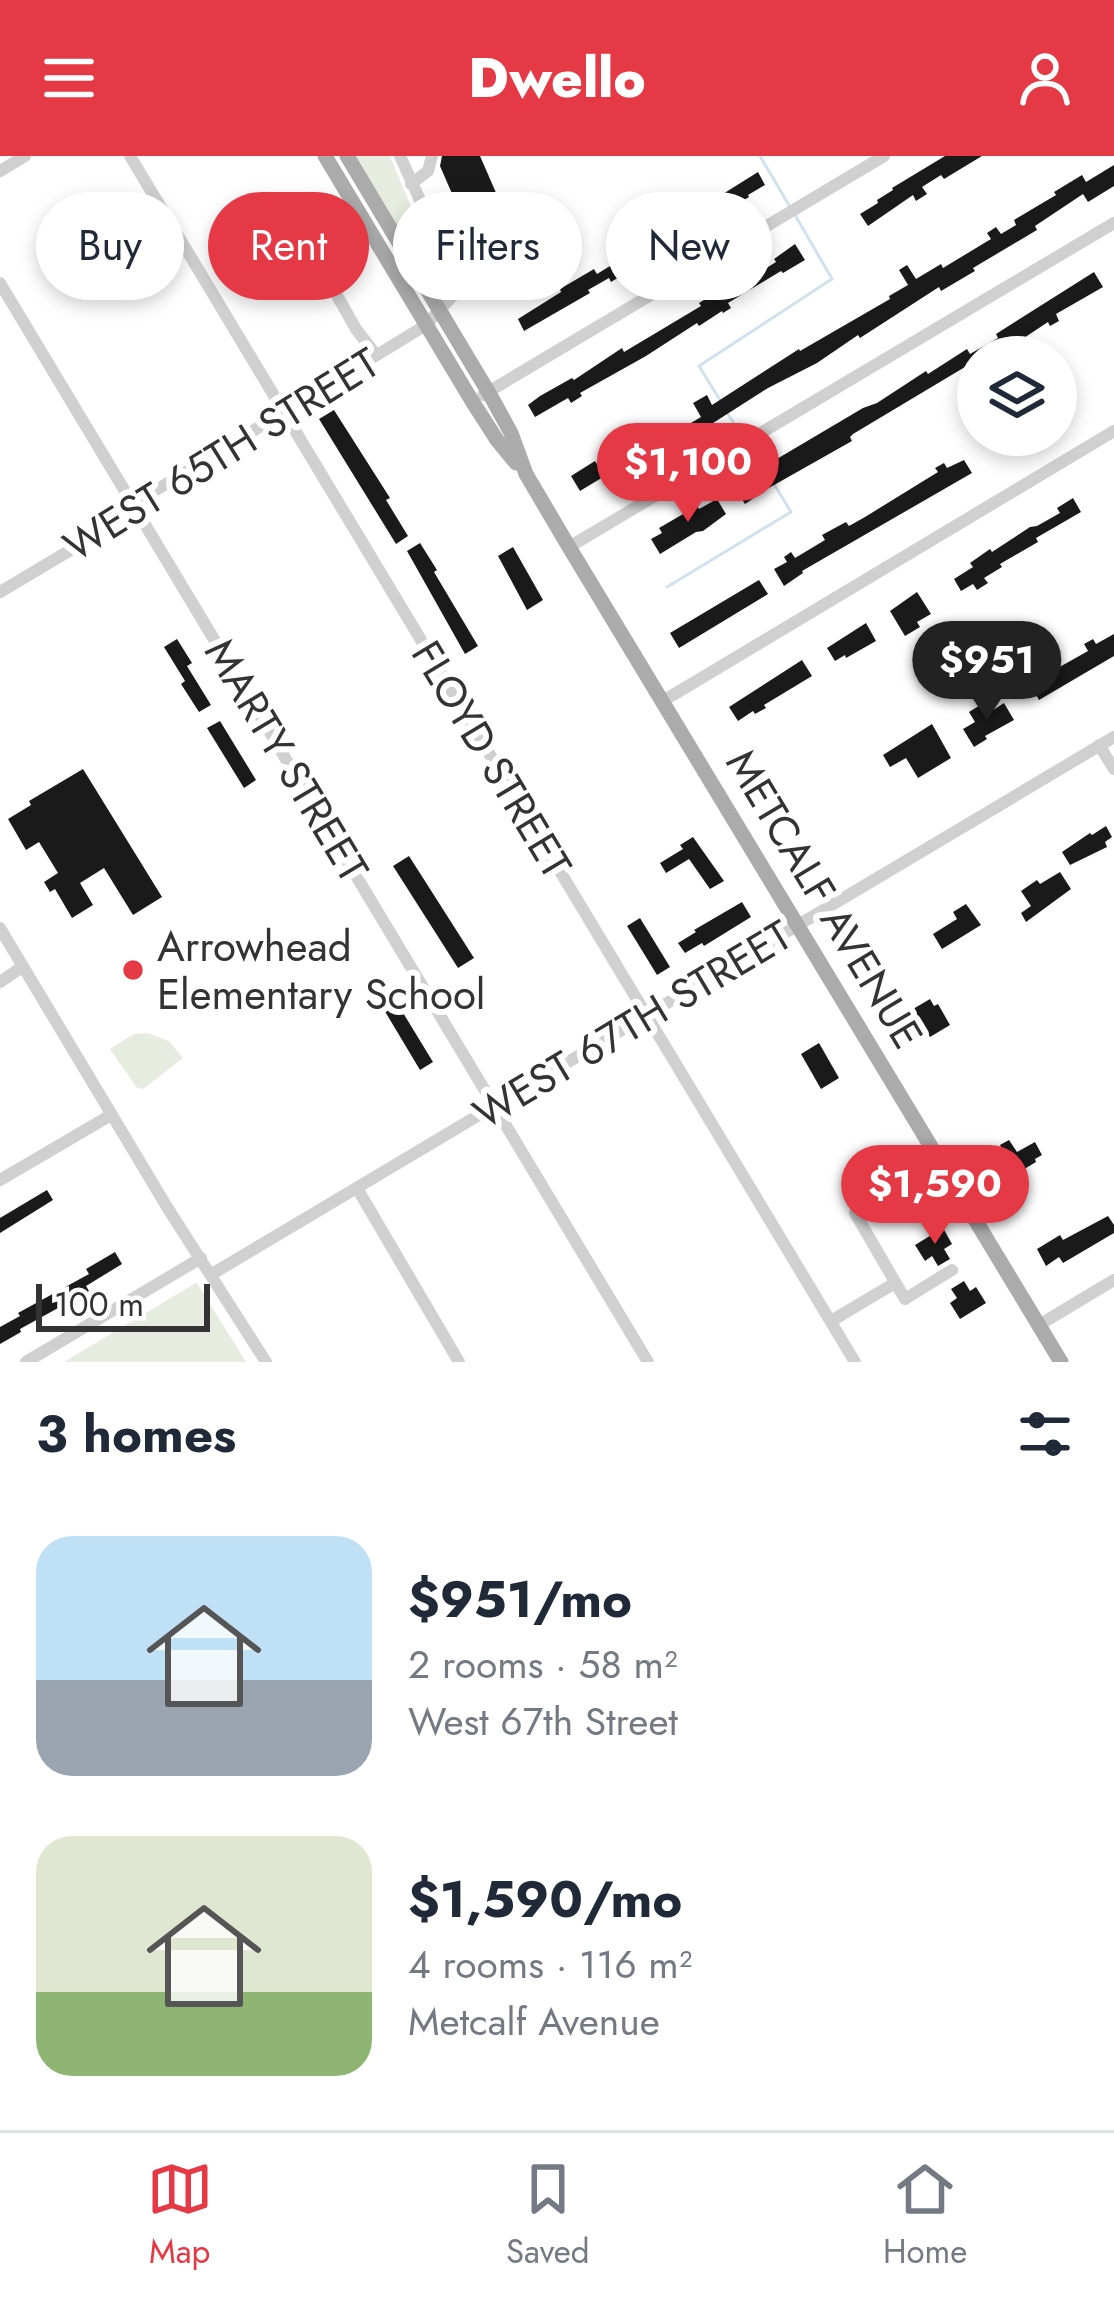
<!DOCTYPE html>
<html lang="en">
<head>
<meta charset="utf-8">
<style>
	:root { --surface:#fff; --page:#f2f2f3; --text:#1f2937; --muted:#747a83; --line:#e0e1e3; --accent:#e63946 }
	body { margin:0; font-family:Jost,sans-serif; background:var(--page); color:var(--text); height:100vh; display:flex; flex-direction:column; font-size:45px; white-space:nowrap }
	* { box-sizing:border-box; margin:0 }
	p { font-size:39px; color:var(--muted) }
	.icon { flex:none; width:66px; height:66px; fill:none; stroke:currentColor; stroke-width:2; stroke-linecap:round; stroke-linejoin:round }
	.map { position:relative; height:1206px; overflow:hidden }
	.panel { display:flex; flex-direction:column; background:var(--surface); flex:1 }
	.panel>* { flex:none }
	.top-card { position:absolute; left:36px; top:36px; width:1044px; height:108px; display:flex; gap:24px }
	.fabs { position:absolute; left:957px; top:180px; display:grid; gap:24px }
	.fabs a { display:grid; place-items:center; width:120px; height:120px; border-radius:50%; background:var(--surface); box-shadow:0 6px 18px #0003; font-size:60px }
	.scale { position:absolute; left:36px; bottom:30px; width:174px; box-sizing:border-box; padding-left:12px; border:6px solid #333; border-top:0; font-size:33px; line-height:42px; white-space:nowrap; color:#333; -webkit-text-stroke:9px #fff; paint-order:stroke }
	.price { position:absolute; translate:-50% -102px; padding:0 27px; border-radius:42px; background:var(--accent); color:#fff; font-size:39px; line-height:78px; filter:drop-shadow(0 3px 6px #0008) }
	.price::after { content:''; position:absolute; left:50%; top:72px; width:36px; height:27px; margin-left:-18px; background:inherit; clip-path:polygon(0 0,100% 0,50% 100%) }
	.price.current { background:#222; color:#fff }
	ul { padding:0; list-style:none }
	li { display:flex; align-items:center; gap:36px; height:300px; padding:0 36px }
	li span { display:grid; place-items:center; flex:none; width:336px; height:240px; border-radius:36px; color:#555 }
	li>.icon { margin-inline-start:auto }
	span .icon { width:144px; height:144px; fill:#fffc; stroke-width:1 }
	li b { font-size:51px }
	h2 { display:flex; justify-content:space-between; align-items:center; height:144px; padding:0 36px; font-size:51px }
	.tag { padding:0 42px; border-radius:54px; background:var(--surface); box-shadow:0 6px 18px #0003; font-size:42px; line-height:108px }
	.tag.current { background:var(--accent); color:#fff }
	header { display:flex; justify-content:space-between; align-items:center; height:156px; padding:0 36px; background:var(--accent); color:#fff; font-size:54px; font-weight:800 }
	.menu { display:flex; justify-content:space-around; align-items:center; height:168px; border-top:3px solid var(--line); background:var(--surface); font-size:33px; color:var(--muted) }
	.menu a { display:grid; justify-items:center; gap:6px }
	.menu .current { color:var(--accent) }
	.map>svg:first-child { display:block }
	.green { fill:#e6ecdf }
	.lines { fill:none; stroke-linecap:round; stroke-linejoin:round }
	.stream { stroke:#cfe2ee; stroke-width:3 }
	.building { fill:#1a1a1a }
	.minor { stroke:#d0d0d0; stroke-width:12 }
	.major { stroke:#ababab; stroke-width:15 }
	.poi-dot { fill:#e63946; stroke:#fff; stroke-width:4.5 }
	.labels { text-anchor:middle; stroke-width:12; stroke-linejoin:round; paint-order:stroke }
	.street-label { font-size:42px; fill:#333; stroke:#fff }
	.poi-label { font-size:42px; fill:#333; stroke:#fff; text-anchor:start }
</style>
</head>
<body>
<header><svg class="icon" aria-label="menu" viewBox="0 0 24 24"><path d="M4 6h16M4 12h16M4 18h16"/></svg>Dwello<svg class="icon" aria-label="person" viewBox="0 0 24 24"><circle cx="12" cy="8" r="4"/><path d="M4 21q1-7 8-7t8 7"/></svg></header>
<div class="map">
<svg width="1114" height="1206" viewBox="0 0 1114 1206">
	<rect width="100%" height="100%" fill="#fff"/>
	<g class="green">
		<polygon points="354,0 390,0 412,53 451,114 454,121 448,131 439,134 433,129"/>
		<polygon points="147,877 169,885 183,902 143,933 137,932 110,893 134,878"/>
		<polygon points="197,1127 246,1206 64,1206 196,1127"/>
	</g>
	<g class="lines">
		<g class="stream">
			<polyline points="760,0 790,51"/>
			<polyline points="720,244 699,210 832,123 795,59"/>
			<polyline points="728,258 742,280"/>
			<polyline points="747,288 762,310"/>
			<polyline points="667,431 791,356 774,328"/>
		</g>
	</g>
	<g class="building">
		<polygon points="442,0 480,0 497,39 460,56 440,10"/>
		<polygon points="945,0 982,0 944,23 941,19 922,31 927,38 916,45 913,39 868,70 860,58 878,47 877,44 893,34 892,32"/>
		<polygon points="1114,9 1114,30 1088,46 1083,38 1035,70 1037,74 973,112 975,115 941,135 939,131 860,182 858,179 817,207 768,232 677,290 659,297 639,309 641,314 620,327 613,315 580,335 571,320 595,305 600,313 641,289 635,277 652,267 659,279 676,269 679,274 701,261 693,247 707,239 712,249 799,193 800,195 890,143 889,140 908,129 899,114 907,109 916,123 941,108 943,112 991,83 987,77 996,71 1001,78 1016,69 1014,64 1056,39 1054,36 1082,19 1086,26"/>
		<polygon points="758,16 765,29 748,39 749,41 731,52 733,54 719,63 718,61 611,126 609,122 588,134 590,137 524,175 518,163 561,136 560,133 594,113 597,118 646,88 645,85 667,72 665,69 676,62 678,66"/>
		<polygon points="321,45 332,64 325,69 328,73 312,82 309,78 302,82 290,63"/>
		<polygon points="518,60 537,91 495,117 476,85"/>
		<polygon points="795,88 805,104 783,117 781,115 728,147 731,152 723,157 722,155 699,170 697,167 646,200 580,237 582,240 571,247 568,242 535,261 528,249 540,240 572,222 574,224 622,192 624,196 701,150 699,147 720,134 722,136 748,120 752,121 776,106 774,103"/>
		<polygon points="1094,116 1103,131 1056,158 1059,165 1050,170 1048,166 995,201 972,201 975,205 853,278 850,281 852,285 767,333 745,348 733,329 863,252 877,247 926,215 928,218 967,193 970,198 998,182 996,178"/>
		<polygon points="334,254 390,342 386,344 408,380 396,388 319,263"/>
		<polygon points="964,304 972,317 802,415 803,417 784,430 774,413 787,406 784,401 791,396 795,402 825,384 822,379 833,373 846,366 849,370 865,361 938,316 935,312 944,307 947,312"/>
		<polygon points="1073,342 1081,356 1036,382 1038,386 1000,408 1002,411 984,422 988,427 977,434 973,428 961,435 954,423 973,411 970,407 990,393 992,396 1030,371 1037,370 1060,357 1057,352"/>
		<polygon points="717,343 726,358 703,375 696,376 660,398 651,383 662,377 659,372 697,350 699,353"/>
		<polygon points="420,387 437,414 434,416 478,490 465,498 407,395"/>
		<polygon points="513,391 543,444 527,454 498,400"/>
		<polygon points="759,424 768,438 679,492 670,477"/>
		<polygon points="917,436 931,458 917,466 920,471 905,480 890,455"/>
		<polygon points="866,467 876,485 846,502 845,499 835,505 827,492"/>
		<polygon points="1114,478 1114,500 1039,544 1026,520 1035,515 1040,522 1088,495 1084,488 1093,483 1096,488"/>
		<polygon points="177,483 192,507 187,510 211,549 199,556 181,528 185,525 164,491"/>
		<polygon points="802,504 812,520 764,549 766,552 755,558 753,555 738,565 729,551"/>
		<polygon points="1004,547 1014,564 985,580 987,583 974,591 963,573 975,566 969,556 982,548 987,558"/>
		<polygon points="220,565 256,624 244,632 207,572"/>
		<polygon points="932,568 951,602 918,622 906,602 890,611 883,599"/>
		<polygon points="83,613 162,741 133,759 104,712 80,727 93,749 72,762 55,733 50,736 44,726 58,717 39,686 26,694 8,663 31,649 29,645"/>
		<polygon points="1106,670 1112,681 1105,686 1107,691 1070,709 1062,696 1090,677 1092,679"/>
		<polygon points="693,681 724,725 710,733 689,703 666,717 660,707 683,693 680,689"/>
		<polygon points="409,700 474,802 458,812 393,710"/>
		<polygon points="1060,716 1071,733 1026,766 1021,757 1031,750 1021,735 1037,724 1040,728"/>
		<polygon points="742,746 751,761 704,790 702,787 685,797 678,787 696,776 694,774"/>
		<polygon points="966,748 981,769 942,793 933,778 957,763 953,756"/>
		<polygon points="640,762 670,811 657,819 627,770"/>
		<polygon points="380,819 433,906 420,914 368,827"/>
		<polygon points="930,843 934,850 938,848 950,869 930,881 913,853"/>
		<polygon points="819,887 839,922 821,933 801,898"/>
		<polygon points="1009,984 1017,996 1035,986 1042,999 1035,1003 1036,1006 1016,1018 1014,1014 1012,1015 1000,989"/>
		<polygon points="47,1034 53,1044 0,1077 0,1062"/>
		<polygon points="1108,1060 1114,1069 1114,1077 1063,1107 1059,1101 1046,1110 1037,1093 1060,1079 1063,1084"/>
		<polygon points="943,1072 952,1088 944,1093 950,1103 938,1110 932,1100 925,1105 915,1089"/>
		<polygon points="115,1096 122,1108 86,1130 89,1135 20,1173 21,1176 0,1188 0,1171 20,1160 18,1157 89,1118 86,1113"/>
		<polygon points="964,1125 970,1135 976,1131 986,1147 960,1163 950,1147 957,1142 951,1133"/>
	</g>
	<g class="lines">
		<g class="minor">
			<polyline points="130,0 855,1206"/>
			<polyline points="0,15 25,0"/>
			<polyline points="411,28 428,15 432,0"/>
			<polyline points="349,94 332,105 327,122 356,173 376,199"/>
			<polyline points="0,127 648,1206"/>
			<polyline points="483,239 884,0"/>
			<polyline points="569,391 1114,67"/>
			<polyline points="0,436 121,364 153,336 426,169 461,131 462,114 424,53 400,0"/>
			<polyline points="663,545 1114,275"/>
			<polyline points="1099,589 1114,613"/>
			<polyline points="0,772 167,1051 266,1206"/>
			<polyline points="0,826 22,811"/>
			<polyline points="0,1024 111,959"/>
			<polyline points="907,1027 855,1057 905,1143 952,1114"/>
			<polyline points="357,1032 459,1206"/>
			<polyline points="212,1118 1114,581"/>
			<polyline points="831,1165 895,1127"/>
			<polyline points="1039,1169 1114,1124"/>
			<polyline points="26,1206 201,1102"/>
		</g>
		<g class="major">
			<polyline points="325,0 472,245 497,284 516,307"/>
			<polyline points="347,0 489,237 511,277 526,318 569,391 1061,1206"/>
		</g>
	</g>
	<circle class="poi-dot" cx="133" cy="814" r="12"/>
	<g class="labels">
		<g class="street-label">
			<text transform="translate(221 298) rotate(-32)" y="15">WEST 65TH STREET</text>
			<text transform="translate(492 603) rotate(59)" y="15">FLOYD STREET</text>
			<text transform="translate(287 604) rotate(59)" y="15">MARTY STREET</text>
			<text transform="translate(825 743) rotate(59)" y="15">METCALF AVENUE</text>
			<text transform="translate(632 868) rotate(-31)" y="15">WEST 67TH STREET</text>
		</g>
		<g class="poi-label">
			<text x="157" y="805">Arrowhead<tspan x="157" dy="48">Elementary School</tspan></text>
		</g>
	</g>
</svg>
<div class="fabs">
<a><svg class="icon" aria-label="layers" viewBox="0 0 24 24"><path d="M12 4l9 5-9 5-9-5zM3 14l9 5 9-5"/></svg></a>
</div>
<div class="scale">100 m</div>
<b class="price" style="left:688px;top:369px">$1,100</b>
<b class="price current" style="left:987px;top:567px">$951</b>
<b class="price" style="left:935px;top:1091px">$1,590</b>
<div class="top-card">
<a class="tag">Buy</a>
<a class="tag current">Rent</a>
<a class="tag">Filters</a>
<a class="tag">New</a>
</div>
</div>
<section class="panel">
<h2>3 homes<svg class="icon" aria-label="filters" viewBox="0 0 24 24"><path d="M4 7h16M4 17h16"/><circle cx="9" cy="7" r="2"/><circle cx="15" cy="17" r="2"/></svg></h2>
<ul>
<li><span style="background:linear-gradient(#bfe0f5 60%,#9aa5b1 0)"><svg class="icon" aria-label="home" viewBox="0 0 24 24"><path d="M3 11l9-7 9 7M6 9v11h12V9"/></svg></span><div><b>$951/mo</b><p>2 rooms · 58 m²</p><p>West 67th Street</p></div></li>
<li><span style="background:linear-gradient(#dfe7d0 65%,#8fb573 0)"><svg class="icon" aria-label="home" viewBox="0 0 24 24"><path d="M3 11l9-7 9 7M6 9v11h12V9"/></svg></span><div><b>$1,590/mo</b><p>4 rooms · 116 m²</p><p>Metcalf Avenue</p></div></li>
</ul>
</section>
<nav class="menu">
<a class="current"><svg class="icon" aria-label="map" viewBox="0 0 24 24"><path d="M3 6l6-2 6 2 6-2v14l-6 2-6-2-6 2zM9 4v14M15 6v14"/></svg>Map</a>
<a><svg class="icon" aria-label="saved" viewBox="0 0 24 24"><path d="M7 4h10v16l-5-4-5 4z"/></svg>Saved</a>
<a><svg class="icon" aria-label="home" viewBox="0 0 24 24"><path d="M3 11l9-7 9 7M6 9v11h12V9"/></svg>Home</a>
</nav>
</body>
</html>
